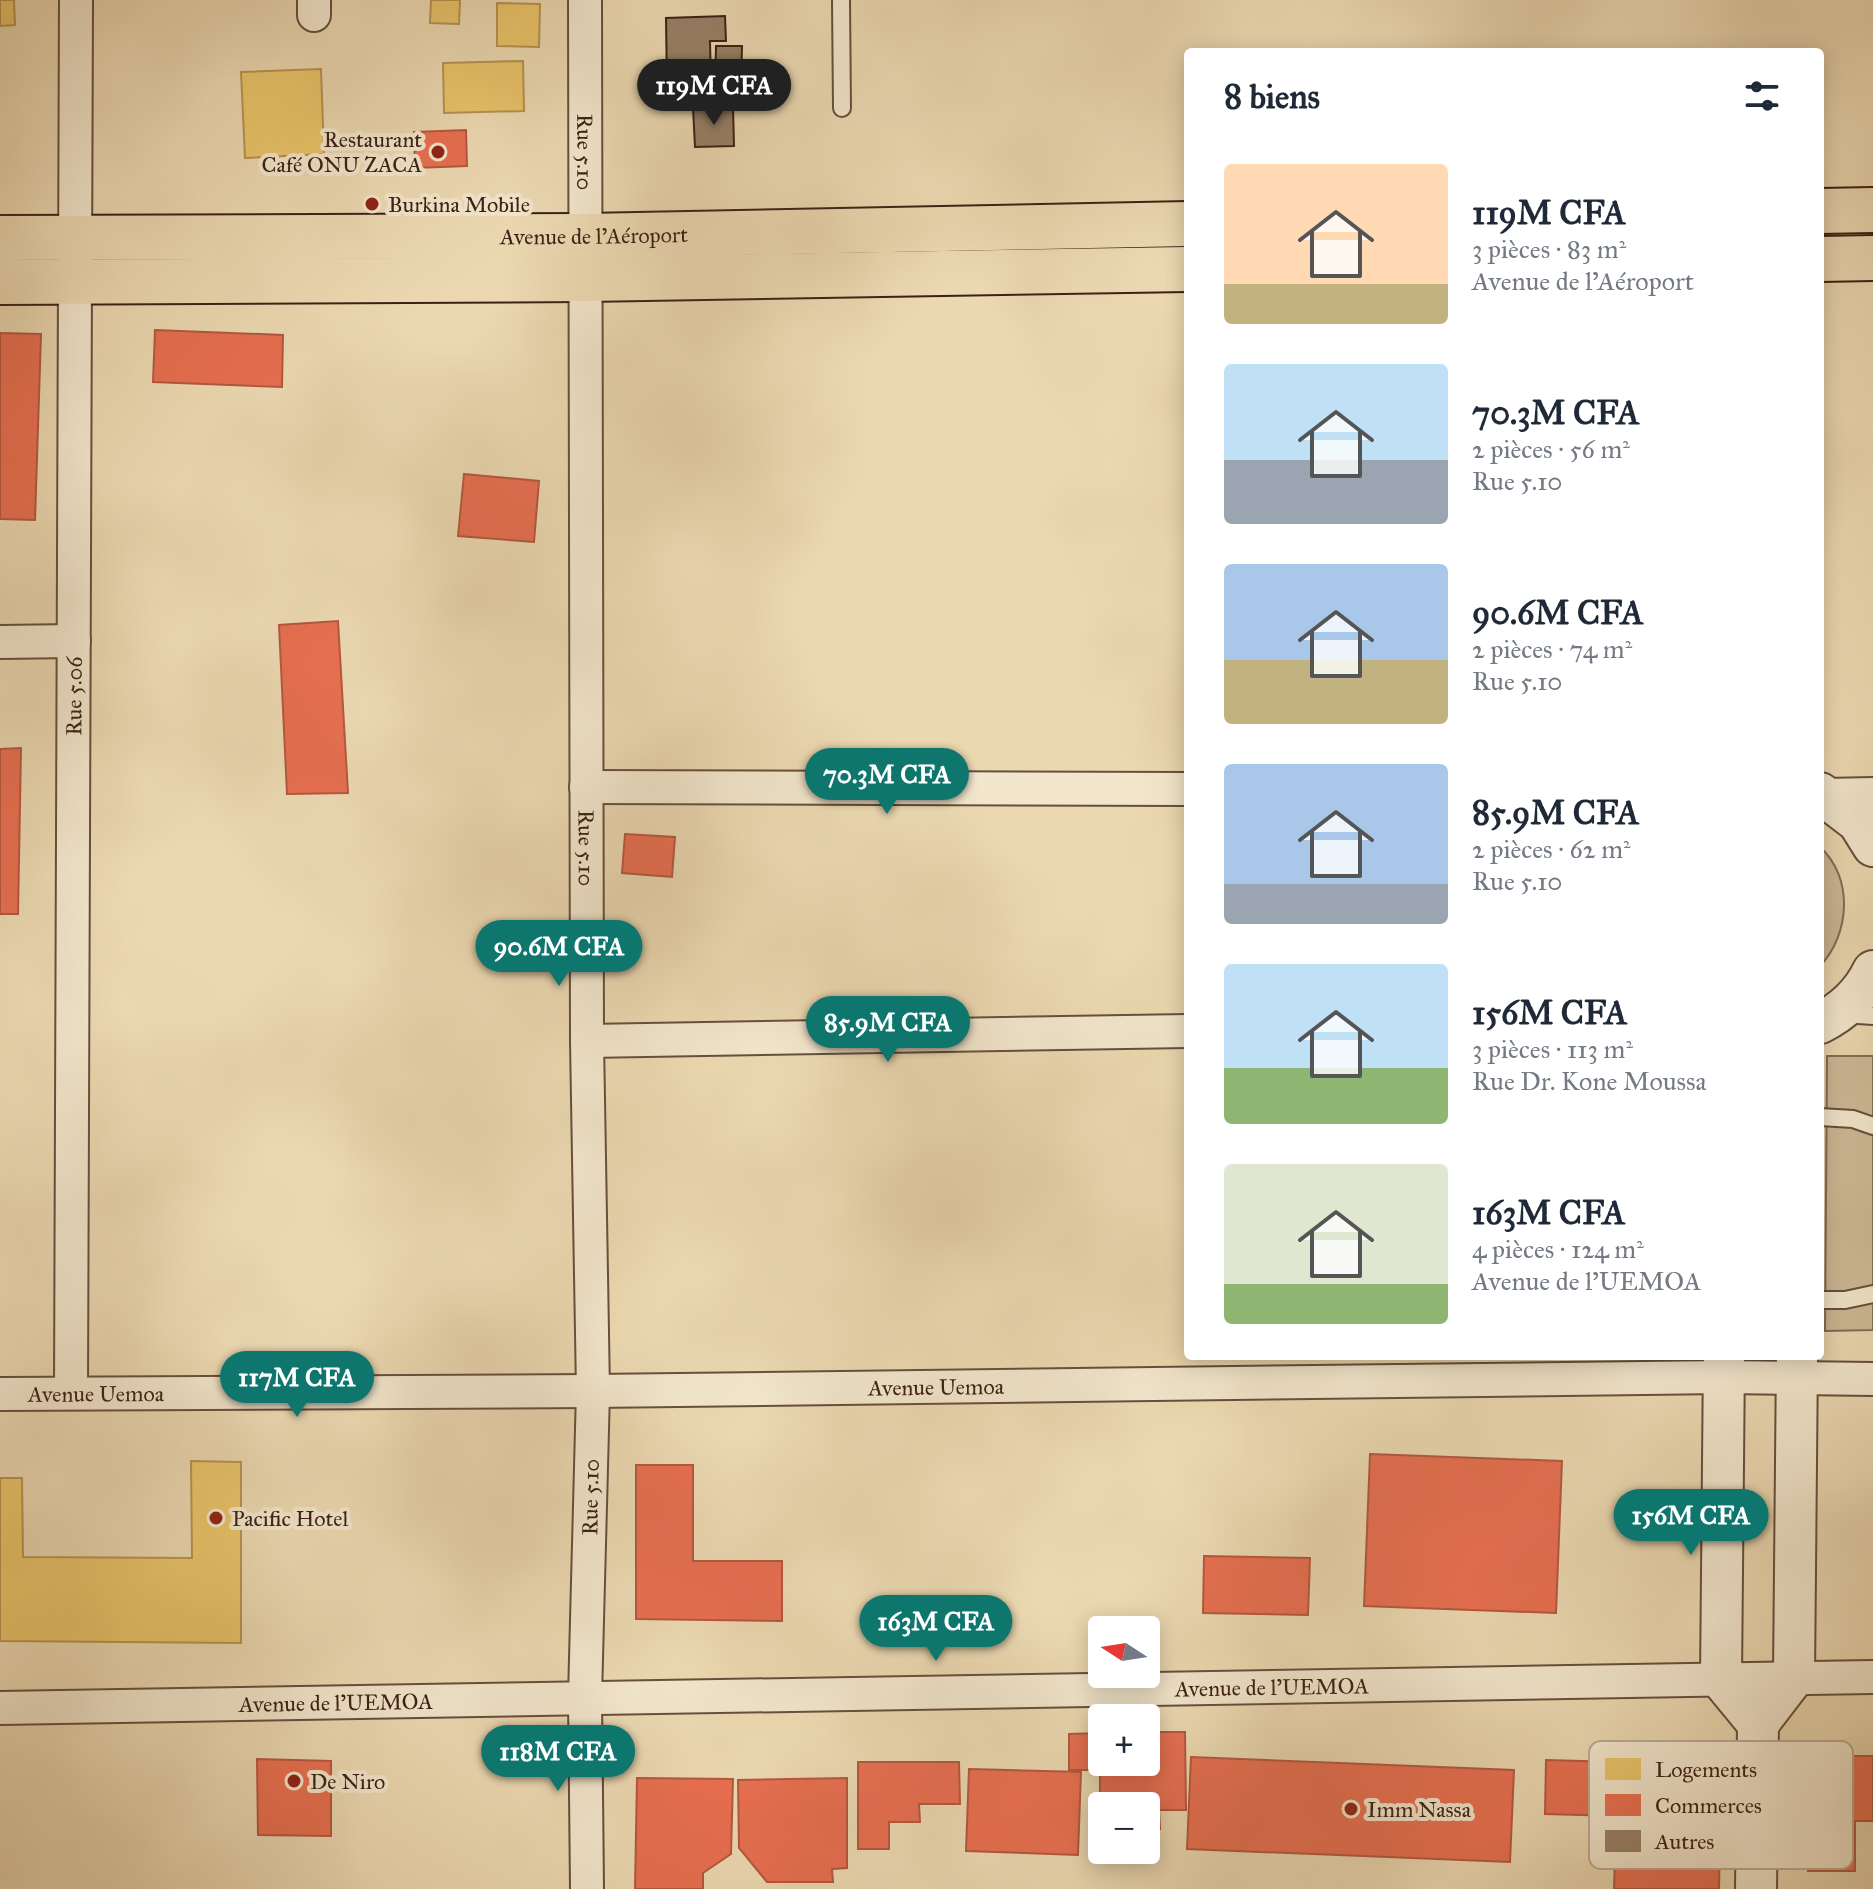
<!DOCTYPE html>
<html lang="fr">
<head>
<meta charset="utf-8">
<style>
	:root { --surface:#fff; --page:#f2f2f3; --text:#1f2937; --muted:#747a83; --accent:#0f766e }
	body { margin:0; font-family:"IM FELL Great Primer",serif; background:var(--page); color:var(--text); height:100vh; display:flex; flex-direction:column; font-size:30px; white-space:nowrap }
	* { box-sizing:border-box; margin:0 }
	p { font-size:26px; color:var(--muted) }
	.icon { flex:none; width:44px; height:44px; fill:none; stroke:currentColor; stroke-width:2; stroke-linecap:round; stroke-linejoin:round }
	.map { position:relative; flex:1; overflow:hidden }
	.sheet { position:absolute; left:1184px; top:48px; width:640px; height:1312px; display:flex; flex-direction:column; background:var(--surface); border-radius:8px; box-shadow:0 4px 20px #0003 }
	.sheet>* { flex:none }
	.needle { width:52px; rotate:282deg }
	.controls { position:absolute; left:1088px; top:1616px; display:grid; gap:16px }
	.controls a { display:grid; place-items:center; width:72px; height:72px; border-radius:8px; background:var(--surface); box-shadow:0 4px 20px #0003; font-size:40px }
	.price { position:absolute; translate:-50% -68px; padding:0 18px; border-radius:28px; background:var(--accent); color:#fff; font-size:26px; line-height:52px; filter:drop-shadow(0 2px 4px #0008) }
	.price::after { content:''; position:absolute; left:50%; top:48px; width:24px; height:18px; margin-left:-12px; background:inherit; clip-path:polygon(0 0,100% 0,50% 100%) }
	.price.on { background:#222; color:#fff }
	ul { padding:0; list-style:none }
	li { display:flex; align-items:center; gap:24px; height:200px; padding:0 40px }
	li span { display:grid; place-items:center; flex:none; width:224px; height:160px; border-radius:8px; color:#555 }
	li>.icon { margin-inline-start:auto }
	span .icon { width:96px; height:96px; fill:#fffc; stroke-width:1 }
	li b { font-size:34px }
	h2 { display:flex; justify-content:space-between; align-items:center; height:96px; padding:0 40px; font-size:34px }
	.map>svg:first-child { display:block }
	.green { fill:#cdb996; stroke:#846d56; stroke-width:2 }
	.homes { fill:#e9c46a; stroke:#b59350; stroke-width:2 }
	.shops { fill:#e76f51; stroke:#b3583f; stroke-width:2 }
	.building { fill:#978066; stroke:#3b2115; stroke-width:2 }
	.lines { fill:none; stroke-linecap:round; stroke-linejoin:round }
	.service-casing { stroke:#674f3c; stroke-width:20 }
	.minor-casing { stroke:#674f3c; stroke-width:36 }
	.tertiary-casing { stroke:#674f3c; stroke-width:44 }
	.primary-casing { stroke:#3b2115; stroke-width:48 }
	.service { stroke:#f2e6cc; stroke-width:16 }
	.minor { stroke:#f2e6cc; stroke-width:32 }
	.tertiary { stroke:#f2e6cc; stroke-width:40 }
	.primary { stroke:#ebd8b1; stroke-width:44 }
	.poi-dot { fill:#8f2418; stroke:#f2e6cc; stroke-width:3 }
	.labels { text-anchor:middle; stroke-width:8; stroke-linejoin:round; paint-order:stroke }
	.poi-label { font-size:22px; fill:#3b2115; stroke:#f2e6cc; text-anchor:start }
	.street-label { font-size:22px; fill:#3b2115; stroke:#f2e6cc }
	.key { fill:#f2e6cc; stroke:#bbab95; stroke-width:2 }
	.key-label { font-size:22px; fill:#3b2115 }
</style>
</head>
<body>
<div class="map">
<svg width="1873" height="1889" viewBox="0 0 1873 1889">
	<rect width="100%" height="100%" fill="#ebd8b1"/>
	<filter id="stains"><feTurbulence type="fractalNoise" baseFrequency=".0025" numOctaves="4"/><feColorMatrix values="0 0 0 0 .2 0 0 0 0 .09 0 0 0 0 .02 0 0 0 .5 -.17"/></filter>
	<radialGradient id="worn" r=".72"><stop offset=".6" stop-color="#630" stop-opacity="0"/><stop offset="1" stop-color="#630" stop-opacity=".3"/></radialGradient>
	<g class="green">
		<path d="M1820,847C1854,878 1850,934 1820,966Z"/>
		<polygon points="1827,1056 1873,1056 1873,1330 1825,1331"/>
	</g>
	<g class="homes">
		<polygon points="0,0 14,0 15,25 0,26"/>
		<polygon points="431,0 460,0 459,24 430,23"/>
		<polygon points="497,3 540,4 539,47 497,46"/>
		<polygon points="523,61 524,111 444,113 443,63"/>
		<polygon points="321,69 324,154 245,158 241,72"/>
		<polygon points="191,1461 241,1462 241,1643 0,1641 0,1478 22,1478 23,1557 192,1558"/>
	</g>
	<g class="shops">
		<polygon points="466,130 467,166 415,168 414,132"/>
		<polygon points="155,330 283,335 282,387 153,382"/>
		<polygon points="0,333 41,334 35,520 0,519"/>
		<polygon points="464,474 539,481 534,542 458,536"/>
		<polygon points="338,621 348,793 287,794 279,625"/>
		<polygon points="21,748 18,914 0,914 0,749"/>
		<polygon points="625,834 675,837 672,877 622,873"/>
		<polygon points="1370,1454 1562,1461 1556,1613 1364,1606"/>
		<polygon points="636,1465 693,1465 693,1561 782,1561 782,1621 636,1619"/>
		<polygon points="1204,1556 1310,1558 1308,1615 1203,1613"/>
		<polygon points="1146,1732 1185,1732 1186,1810 1159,1810 1160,1829 1146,1829 1146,1806 1128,1806 1128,1802 1100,1802 1100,1770 1069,1770 1069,1734 1102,1733 1102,1762 1146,1762"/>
		<polygon points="1618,1750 1722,1752 1719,1889 1614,1889"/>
		<polygon points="1808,1756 1873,1756 1873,1821 1855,1821 1855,1871 1808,1871"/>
		<polygon points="1191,1757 1514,1770 1510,1862 1187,1849"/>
		<polygon points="257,1759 331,1761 331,1836 258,1835"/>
		<polygon points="1546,1760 1617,1762 1616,1816 1545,1814"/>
		<polygon points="858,1762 959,1762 960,1804 919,1804 920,1822 889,1822 889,1849 858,1849"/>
		<polygon points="969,1769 1081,1772 1078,1855 966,1851"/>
		<polygon points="637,1778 733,1779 731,1854 703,1873 703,1889 635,1889"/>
		<polygon points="847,1778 847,1868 832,1869 833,1882 767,1882 739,1848 738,1780"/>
	</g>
	<g class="building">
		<polygon points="725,16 726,41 710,41 711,84 667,86 666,18"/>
		<polygon points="716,46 742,46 741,86 715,86"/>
		<polygon points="733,107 734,146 695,147 693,108"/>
	</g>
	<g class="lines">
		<defs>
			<g id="service">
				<polyline points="841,0 842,108"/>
				<polyline points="1843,1014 1873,1016"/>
				<polyline points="1820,1117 1853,1119 1873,1126"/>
				<polyline points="1820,1300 1845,1300 1873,1294"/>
			</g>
			<g id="minor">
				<polyline points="314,0 314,15"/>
				<path id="s1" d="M585,0L587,1041L593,1391L585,1697L587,1889"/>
				<polyline points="0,642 74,641"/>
				<polyline points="586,787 1188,789"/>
				<polyline points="1825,795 1873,794"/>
				<polyline points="587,1041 1188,1031"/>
				<path id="s2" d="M71,1392L76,0"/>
				<path id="s3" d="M0,1394L593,1391L1724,1377L1873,1379"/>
				<path id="s4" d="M0,1708L1873,1677"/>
			</g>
			<g id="tertiary">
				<polyline points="1820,793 1858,822 1873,846"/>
				<path d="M1820,1023C1842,1012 1862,994 1873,971"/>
				<polyline points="1724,1356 1721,1679 1758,1724"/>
				<polyline points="1756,1889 1758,1724 1794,1677 1797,1356"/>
			</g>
			<g id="primary">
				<polyline points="1820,211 1873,210"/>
				<path id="s5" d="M0,238L586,236L1188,224"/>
				<polyline points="1820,259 1873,258"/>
				<polyline points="0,282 587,279 1188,269"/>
			</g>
		</defs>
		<use href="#service" class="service-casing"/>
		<use href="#minor" class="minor-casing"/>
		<use href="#tertiary" class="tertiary-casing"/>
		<use href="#primary" class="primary-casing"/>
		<use href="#service" class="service"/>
		<use href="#minor" class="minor"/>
		<use href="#tertiary" class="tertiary"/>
		<use href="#primary" class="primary"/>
	</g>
	<g class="poi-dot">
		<circle cx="438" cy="152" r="8"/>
		<circle cx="372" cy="204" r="8"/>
		<circle cx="216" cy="1518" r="8"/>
		<circle cx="294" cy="1781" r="8"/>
		<circle cx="1351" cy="1809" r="8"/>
	</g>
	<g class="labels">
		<g class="poi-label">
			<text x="422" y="147" text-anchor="end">Restaurant<tspan x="422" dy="25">Café ONU ZACA</tspan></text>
			<text x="388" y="212">Burkina Mobile</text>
			<text x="232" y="1526">Pacific Hotel</text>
			<text x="310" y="1789">De Niro</text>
			<text x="1367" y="1817">Imm Nassa</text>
		</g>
		<g class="street-label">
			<text dy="8" stroke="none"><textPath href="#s1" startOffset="152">Rue 5.10</textPath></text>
			<text dy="8" stroke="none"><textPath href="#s5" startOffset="594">Avenue de l'Aéroport</textPath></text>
			<text dy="8" stroke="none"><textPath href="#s2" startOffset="696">Rue 5.06</textPath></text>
			<text dy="8" stroke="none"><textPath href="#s1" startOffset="848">Rue 5.10</textPath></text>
			<text dy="8" stroke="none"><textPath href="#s3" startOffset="936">Avenue Uemoa</textPath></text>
			<text dy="8" stroke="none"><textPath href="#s3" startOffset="96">Avenue Uemoa</textPath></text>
			<text transform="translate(590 1497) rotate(-89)" y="8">Rue 5.10</text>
			<text dy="8" stroke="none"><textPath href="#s4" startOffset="1272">Avenue de l'UEMOA</textPath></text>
			<text dy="8" stroke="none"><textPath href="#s4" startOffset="336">Avenue de l'UEMOA</textPath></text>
		</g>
	</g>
	<rect x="1589" y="1741" width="264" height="128" rx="12" class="key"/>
	<rect x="1605" y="1758" width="36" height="22" fill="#e9c46a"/>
	<rect x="1605" y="1794" width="36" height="22" fill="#e76f51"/>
	<rect x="1605" y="1830" width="36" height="22" fill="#978066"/>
	<g class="key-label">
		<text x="1655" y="1777">Logements</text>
		<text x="1655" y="1813">Commerces</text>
		<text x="1655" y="1849">Autres</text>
	</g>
	<rect width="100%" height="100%" filter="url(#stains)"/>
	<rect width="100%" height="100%" fill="url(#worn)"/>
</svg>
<div class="controls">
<a><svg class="needle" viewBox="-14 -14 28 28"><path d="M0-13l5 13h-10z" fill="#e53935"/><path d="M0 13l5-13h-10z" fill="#747a83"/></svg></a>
<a>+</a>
<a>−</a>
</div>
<b class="price on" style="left:714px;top:127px">119M CFA</b>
<b class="price" style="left:887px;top:816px">70.3M CFA</b>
<b class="price" style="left:559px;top:988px">90.6M CFA</b>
<b class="price" style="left:888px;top:1064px">85.9M CFA</b>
<b class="price" style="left:297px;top:1419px">117M CFA</b>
<b class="price" style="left:1691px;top:1557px">156M CFA</b>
<b class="price" style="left:936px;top:1663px">163M CFA</b>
<b class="price" style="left:558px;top:1793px">118M CFA</b>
<section class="sheet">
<h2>8 biens<svg class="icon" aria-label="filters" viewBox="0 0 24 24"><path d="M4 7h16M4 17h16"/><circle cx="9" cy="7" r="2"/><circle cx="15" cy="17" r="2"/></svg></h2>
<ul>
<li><span style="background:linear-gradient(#ffd9b3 75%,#c2b280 0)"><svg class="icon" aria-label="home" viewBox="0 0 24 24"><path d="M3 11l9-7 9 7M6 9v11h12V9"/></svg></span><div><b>119M CFA</b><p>3 pièces · 83 m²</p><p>Avenue de l'Aéroport</p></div></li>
<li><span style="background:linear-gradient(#bfe0f5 60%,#9aa5b1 0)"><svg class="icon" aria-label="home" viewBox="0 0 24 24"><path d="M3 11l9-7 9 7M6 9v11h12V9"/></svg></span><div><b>70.3M CFA</b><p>2 pièces · 56 m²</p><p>Rue 5.10</p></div></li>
<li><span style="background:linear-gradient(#a9c7e8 60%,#c2b280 0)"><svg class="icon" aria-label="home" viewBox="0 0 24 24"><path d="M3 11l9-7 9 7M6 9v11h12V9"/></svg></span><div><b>90.6M CFA</b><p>2 pièces · 74 m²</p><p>Rue 5.10</p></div></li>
<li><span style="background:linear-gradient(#a9c7e8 75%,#9aa5b1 0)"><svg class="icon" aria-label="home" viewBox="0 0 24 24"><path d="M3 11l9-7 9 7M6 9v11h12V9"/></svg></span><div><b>85.9M CFA</b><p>2 pièces · 62 m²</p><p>Rue 5.10</p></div></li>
<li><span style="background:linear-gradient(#bfe0f5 65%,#8fb573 0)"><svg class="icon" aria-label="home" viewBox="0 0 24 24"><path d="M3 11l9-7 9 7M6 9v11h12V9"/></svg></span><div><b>156M CFA</b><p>3 pièces · 113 m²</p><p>Rue Dr. Kone Moussa</p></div></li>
<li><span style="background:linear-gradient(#dfe7d0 75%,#8fb573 0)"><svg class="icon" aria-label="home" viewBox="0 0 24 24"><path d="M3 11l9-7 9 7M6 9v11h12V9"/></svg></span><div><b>163M CFA</b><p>4 pièces · 124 m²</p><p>Avenue de l'UEMOA</p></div></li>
</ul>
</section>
</div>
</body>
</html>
